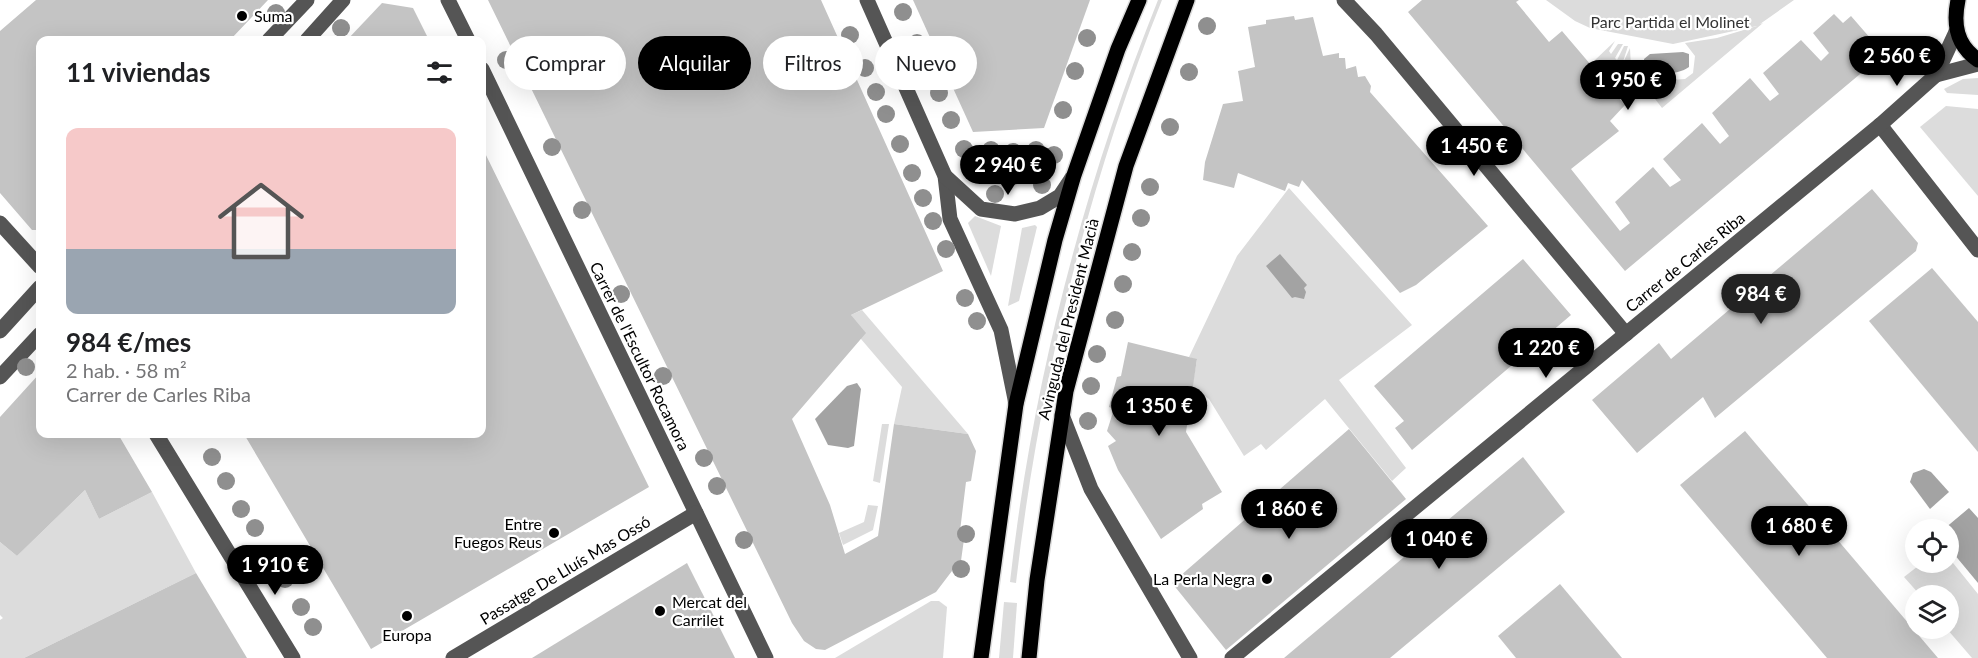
<!DOCTYPE html>
<html lang="es">
<head>
<meta charset="utf-8">
<style>
	:root { --surface:#fff; --page:#f6f6f6; --text:#202124; --muted:#757577; --line:#e0e0e0; --accent:#000 }
	body { margin:0; font-family:Lato,sans-serif; background:var(--page); color:var(--text); height:100vh; display:flex; flex-direction:column; font-size:22px; white-space:nowrap }
	* { box-sizing:border-box; margin:0 }
	p { font-size:20px; color:var(--muted) }
	.icon { flex:none; width:33px; height:33px; fill:none; stroke:currentColor; stroke-width:2; stroke-linecap:round; stroke-linejoin:round }
	.map { position:relative; flex:1; overflow:hidden }
	.details { position:absolute; left:36px; top:36px; width:450px; height:402px; display:flex; flex-direction:column; background:var(--surface); border-radius:12px; box-shadow:0 6px 24px #0002 }
	.details>* { flex:none }
	.guide { position:absolute; left:504px; top:36px; width:570px; height:54px; display:flex; gap:12px }
	.tools { position:absolute; left:1905px; top:519px; display:grid; gap:12px }
	.tools a { display:grid; place-items:center; width:54px; height:54px; border-radius:50%; background:var(--surface); box-shadow:0 6px 24px #0002; font-size:30px }
	.price { position:absolute; translate:-50% -51px; padding:0 14px; border-radius:21px; background:var(--accent); color:#fff; font-size:20px; line-height:39px; filter:drop-shadow(0 2px 3px #0008) }
	.price::after { content:''; position:absolute; left:50%; top:36px; width:18px; height:14px; margin-left:-9px; background:inherit; clip-path:polygon(0 0,100% 0,50% 100%) }
	.price.selected { background:#222; color:#fff }
	ul { padding:0; list-style:none }
	li { display:grid; align-content:center; gap:12px; height:318px; padding:0 30px }
	li+li { border-top:2px solid var(--line) }
	li span { display:grid; place-items:center; height:186px; border-radius:12px; color:#555 }
	li>.icon { margin-inline-start:auto }
	span .icon { width:108px; height:108px; fill:#fffc; stroke-width:1 }
	li b { font-size:26px }
	h2 { display:flex; justify-content:space-between; align-items:center; height:72px; padding:0 30px; font-size:26px }
	.tag { padding:0 21px; border-radius:27px; background:var(--surface); box-shadow:0 6px 24px #0002; font-size:21px; line-height:54px }
	.tag.selected { background:var(--accent); color:#fff }
	.map>svg:first-child { display:block }
	.green { fill:#dcdcdc }
	.water { fill:#a3a3a3 }
	.building { fill:#c4c4c4 }
	.lines { fill:none; stroke-linecap:round; stroke-linejoin:round }
	.major-casing { stroke:#dbdbdb; stroke-width:18 }
	.minor { stroke:#555; stroke-width:15 }
	.major { stroke:#000; stroke-width:15 }
	.tree { fill:#8f8f8f }
	.poi-dot { fill:#000; stroke:#fff; stroke-width:2 }
	.labels { text-anchor:middle; stroke-width:4.5; stroke-linejoin:round; paint-order:stroke }
	.poi-label { font-size:16px; fill:#000; stroke:#fff; text-anchor:start }
	.park-label { font-size:16px; fill:#333; stroke:#fff }
	.street-label { font-size:16px; fill:#000; stroke:#fff }
</style>
</head>
<body>
<div class="map">
<svg width="1978" height="658" viewBox="0 0 1978 658">
	<rect width="100%" height="100%" fill="#fff"/>
	<g class="green">
		<path d="M1158,0H1162C1087,186 1039,384 1016,583L1010,582C1032,384 1084,184 1158,0Z"/>
		<polygon points="1546,0 1794,0 1760,24 1763,23 1662,108 1645,86 1647,82 1685,79 1693,73 1695,56 1685,43 1717,38 1757,26 1673,44 1590,28 1575,21"/>
		<polygon points="1615,41 1609,51 1611,54 1618,44 1623,44 1615,58 1617,60 1624,46 1628,46 1622,65 1630,48 1631,67 1628,72 1642,90 1642,93 1631,101 1595,60"/>
		<polygon points="1978,78 1978,95 1947,93 1944,89 1963,79"/>
		<polygon points="1946,106 1978,109 1978,196 1920,127"/>
		<polygon points="1289,188 1412,325 1339,380 1406,468 1392,481 1325,399 1266,450 1261,444 1244,456 1209,399 1192,387 1197,360 1189,357 1237,256"/>
		<polygon points="975,216 1001,226 991,276 968,223"/>
		<polygon points="1035,225 1037,227 1019,301 1008,306 1022,228"/>
		<polygon points="862,310 968,434 894,424 902,387 861,339 851,315"/>
		<polygon points="882,424 889,424 880,483 873,481"/>
		<polygon points="85,490 99,519 152,492 196,573 24,658 0,658 0,620 3,618 0,615 0,542 17,556"/>
		<polygon points="868,505 878,506 873,530 843,545 839,533 864,522"/>
		<polygon points="1949,558 1978,594 1978,658 1972,658 1947,629 1948,596 1920,595 1904,577 1922,563 1948,562"/>
		<polygon points="931,601 939,601 947,607 943,658 835,658"/>
		<polygon points="1004,602 1017,603 1013,658 999,658"/>
	</g>
	<g class="water">
		<path d="M1683,52L1689,54V67C1678,75 1655,76 1644,69V59L1650,54Z"/>
		<polygon points="1280,254 1307,285 1304,288 1306,292 1304,299 1295,297 1292,298 1266,266"/>
		<polygon points="857,383 861,389 854,446 848,448 828,445 815,419 847,386"/>
		<polygon points="1924,469 1931,472 1949,492 1930,509 1910,482 1913,473"/>
		<polygon points="1969,508 1978,518 1978,583 1949,548 1948,530 1944,529"/>
	</g>
	<g class="building">
		<polygon points="36,0 268,0 230,40 40,40 40,230 32,230 0,193 0,31"/>
		<polygon points="488,0 821,0 943,271 851,315 866,333 792,419 830,505 845,554 878,536 894,424 968,434 976,451 971,481 966,482 960,531 965,532 960,568 955,567 936,592 825,650 816,649 804,641 792,623"/>
		<polygon points="913,0 1090,0 1044,128 973,132"/>
		<polygon points="1422,0 1519,0 1516,2 1549,42 1562,31 1625,105 1610,121 1619,131 1571,169 1620,231 1630,223 1615,202 1653,167 1670,187 1681,180 1663,159 1702,123 1720,144 1729,136 1712,113 1750,78 1770,101 1779,94 1763,73 1801,40 1821,61 1829,53 1813,33 1834,14 1843,23 1851,16 1884,54 1625,271 1408,12"/>
		<polygon points="382,3 413,8 429,40 347,40"/>
		<polygon points="1294,16 1295,20 1313,17 1323,56 1339,53 1339,58 1345,58 1346,69 1356,66 1358,77 1365,76 1371,86 1370,92 1488,226 1416,285 1400,293 1302,180 1299,187 1288,183 1285,191 1238,173 1234,188 1203,180 1205,162 1223,104 1243,101 1238,71 1255,67 1248,27 1266,24 1266,20"/>
		<polygon points="482,147 649,487 371,649 244,434 482,434"/>
		<polygon points="1872,189 1918,243 1916,251 1715,418 1703,397 1637,453 1592,400 1659,343 1671,359"/>
		<polygon points="1523,259 1571,315 1412,450 1395,428 1404,421 1374,386"/>
		<polygon points="1932,268 1978,322 1978,452 1869,321"/>
		<polygon points="1128,342 1197,359 1186,432 1222,492 1202,504 1203,509 1161,539 1118,470 1108,446 1116,441 1107,431 1114,409 1109,407 1117,377 1121,376"/>
		<polygon points="40,373 40,434 118,434 152,492 99,519 85,490 17,556 0,542 0,417"/>
		<polygon points="1349,429 1406,499 1226,650 1172,583"/>
		<polygon points="1745,431 1938,658 1827,658 1680,485"/>
		<polygon points="1523,457 1565,512 1390,658 1284,658"/>
		<polygon points="687,563 735,658 532,658"/>
		<polygon points="196,573 247,658 24,658"/>
		<polygon points="1560,584 1622,658 1516,658 1498,636"/>
	</g>
	<g class="lines">
		<defs>
			<g id="major">
				<path d="M1958,0C1953,24 1956,45 1978,60"/>
				<polyline points="981,658 1016,404 1055,240 1074,175 1118,49 1139,0"/>
				<polyline points="1029,658 1037,580 1066,391 1126,166 1187,0"/>
			</g>
		</defs>
		<use href="#major" class="major-casing"/>
		<g class="minor">
			<polyline points="448,0 468,40"/>
			<polyline points="867,0 945,176 950,219 1001,330 1016,404"/>
			<polyline points="1344,0 1376,34 1626,334"/>
			<polyline points="269,40 307,0"/>
			<polyline points="307,40 343,0"/>
			<polyline points="482,69 766,658"/>
			<polyline points="1936,75 1978,64"/>
			<polyline points="1880,125 1978,250"/>
			<polyline points="945,176 981,209 1015,214 1040,208 1060,196 1072,178"/>
			<polyline points="0,223 40,267"/>
			<polyline points="0,331 40,287"/>
			<polyline points="0,377 40,334"/>
			<polyline points="1062,415 1091,489 1190,658"/>
			<polyline points="156,434 293,658"/>
			<polyline points="453,658 696,513"/>
			<polyline points="1232,658 1880,125 1936,75 1956,32"/>
		</g>
		<use href="#major" class="major"/>
	</g>
	<g class="tree">
		<circle cx="903" cy="12" r="9"/>
		<circle cx="276" cy="13" r="9"/>
		<circle cx="1207" cy="26" r="9"/>
		<circle cx="341" cy="28" r="9"/>
		<circle cx="850" cy="35" r="9"/>
		<circle cx="1087" cy="38" r="9"/>
		<circle cx="917" cy="43" r="9"/>
		<circle cx="506" cy="60" r="9"/>
		<circle cx="865" cy="68" r="9"/>
		<circle cx="929" cy="69" r="9"/>
		<circle cx="1075" cy="71" r="9"/>
		<circle cx="1189" cy="72" r="9"/>
		<circle cx="876" cy="92" r="9"/>
		<circle cx="939" cy="93" r="9"/>
		<circle cx="1063" cy="110" r="9"/>
		<circle cx="886" cy="114" r="9"/>
		<circle cx="951" cy="120" r="9"/>
		<circle cx="1170" cy="127" r="9"/>
		<circle cx="900" cy="144" r="9"/>
		<circle cx="552" cy="147" r="9"/>
		<circle cx="964" cy="149" r="9"/>
		<circle cx="991" cy="150" r="9"/>
		<circle cx="1036" cy="150" r="9"/>
		<circle cx="1013" cy="152" r="9"/>
		<circle cx="1054" cy="155" r="9"/>
		<circle cx="987" cy="169" r="9"/>
		<circle cx="1032" cy="170" r="9"/>
		<circle cx="912" cy="173" r="9"/>
		<circle cx="1013" cy="176" r="9"/>
		<circle cx="1042" cy="185" r="9"/>
		<circle cx="1150" cy="187" r="9"/>
		<circle cx="995" cy="194" r="9"/>
		<circle cx="923" cy="198" r="9"/>
		<circle cx="582" cy="210" r="9"/>
		<circle cx="1141" cy="218" r="9"/>
		<circle cx="933" cy="221" r="9"/>
		<circle cx="946" cy="249" r="9"/>
		<circle cx="1132" cy="252" r="9"/>
		<circle cx="1123" cy="284" r="9"/>
		<circle cx="621" cy="294" r="9"/>
		<circle cx="965" cy="298" r="9"/>
		<circle cx="1115" cy="320" r="9"/>
		<circle cx="977" cy="321" r="9"/>
		<circle cx="1097" cy="354" r="9"/>
		<circle cx="26" cy="367" r="9"/>
		<circle cx="663" cy="376" r="9"/>
		<circle cx="1091" cy="386" r="9"/>
		<circle cx="1088" cy="421" r="9"/>
		<circle cx="212" cy="457" r="9"/>
		<circle cx="704" cy="458" r="9"/>
		<circle cx="226" cy="481" r="9"/>
		<circle cx="717" cy="486" r="9"/>
		<circle cx="241" cy="509" r="9"/>
		<circle cx="255" cy="528" r="9"/>
		<circle cx="966" cy="534" r="9"/>
		<circle cx="744" cy="540" r="9"/>
		<circle cx="272" cy="557" r="9"/>
		<circle cx="961" cy="569" r="9"/>
		<circle cx="285" cy="579" r="9"/>
		<circle cx="301" cy="607" r="9"/>
		<circle cx="313" cy="627" r="9"/>
	</g>
	<g class="poi-dot">
		<circle cx="242" cy="16" r="6"/>
		<circle cx="554" cy="533" r="6"/>
		<circle cx="1267" cy="579" r="6"/>
		<circle cx="660" cy="611" r="6"/>
		<circle cx="407" cy="616" r="6"/>
	</g>
	<g class="labels">
		<g class="poi-label">
			<text x="254" y="22">Suma</text>
			<text x="542" y="530" text-anchor="end">Entre<tspan x="542" dy="18">Fuegos Reus</tspan></text>
			<text x="1255" y="585" text-anchor="end">La Perla Negra</text>
			<text x="672" y="608">Mercat del<tspan x="672" dy="18">Carrilet</tspan></text>
			<text x="407" y="641" text-anchor="middle">Europa</text>
		</g>
		<g class="park-label">
			<text x="1670" y="28">Parc Partida el Molinet</text>
		</g>
		<g class="street-label">
			<text transform="translate(1685 262) rotate(-39)" y="6">Carrer de Carles Riba</text>
			<text transform="translate(1068 319) rotate(-76)" y="6">Avinguda del President Macià</text>
			<text transform="translate(640 356) rotate(64)" y="6">Carrer de l'Escultor Rocamora</text>
			<text transform="translate(565 570) rotate(-31)" y="6">Passatge De Lluís Mas Ossó</text>
		</g>
	</g>
</svg>
<div class="tools">
<a><svg class="icon" aria-label="locate" viewBox="0 0 24 24"><circle cx="12" cy="12" r="6"/><path d="M12 2v4M12 18v4M2 12h4M18 12h4"/></svg></a>
<a><svg class="icon" aria-label="layers" viewBox="0 0 24 24"><path d="M12 4l9 5-9 5-9-5zM3 14l9 5 9-5"/></svg></a>
</div>
<b class="price" style="left:1897px;top:87px">2 560 €</b>
<b class="price" style="left:1628px;top:111px">1 950 €</b>
<b class="price" style="left:1474px;top:177px">1 450 €</b>
<b class="price" style="left:1008px;top:196px">2 940 €</b>
<b class="price selected" style="left:1761px;top:325px">984 €</b>
<b class="price" style="left:1546px;top:379px">1 220 €</b>
<b class="price" style="left:1159px;top:437px">1 350 €</b>
<b class="price" style="left:1289px;top:540px">1 860 €</b>
<b class="price" style="left:1799px;top:557px">1 680 €</b>
<b class="price" style="left:1439px;top:570px">1 040 €</b>
<b class="price" style="left:275px;top:596px">1 910 €</b>
<div class="guide">
<a class="tag">Comprar</a>
<a class="tag selected">Alquilar</a>
<a class="tag">Filtros</a>
<a class="tag">Nuevo</a>
</div>
<section class="details">
<h2>11 viviendas<svg class="icon" aria-label="filters" viewBox="0 0 24 24"><path d="M4 7h16M4 17h16"/><circle cx="9" cy="7" r="2"/><circle cx="15" cy="17" r="2"/></svg></h2>
<ul>
<li><span style="background:linear-gradient(#f6c9c9 65%,#9aa5b1 0)"><svg class="icon" aria-label="home" viewBox="0 0 24 24"><path d="M3 11l9-7 9 7M6 9v11h12V9"/></svg></span><div><b>984 €/mes</b><p>2 hab. · 58 m²</p><p>Carrer de Carles Riba</p></div></li>
</ul>
</section>
</div>
</body>
</html>
